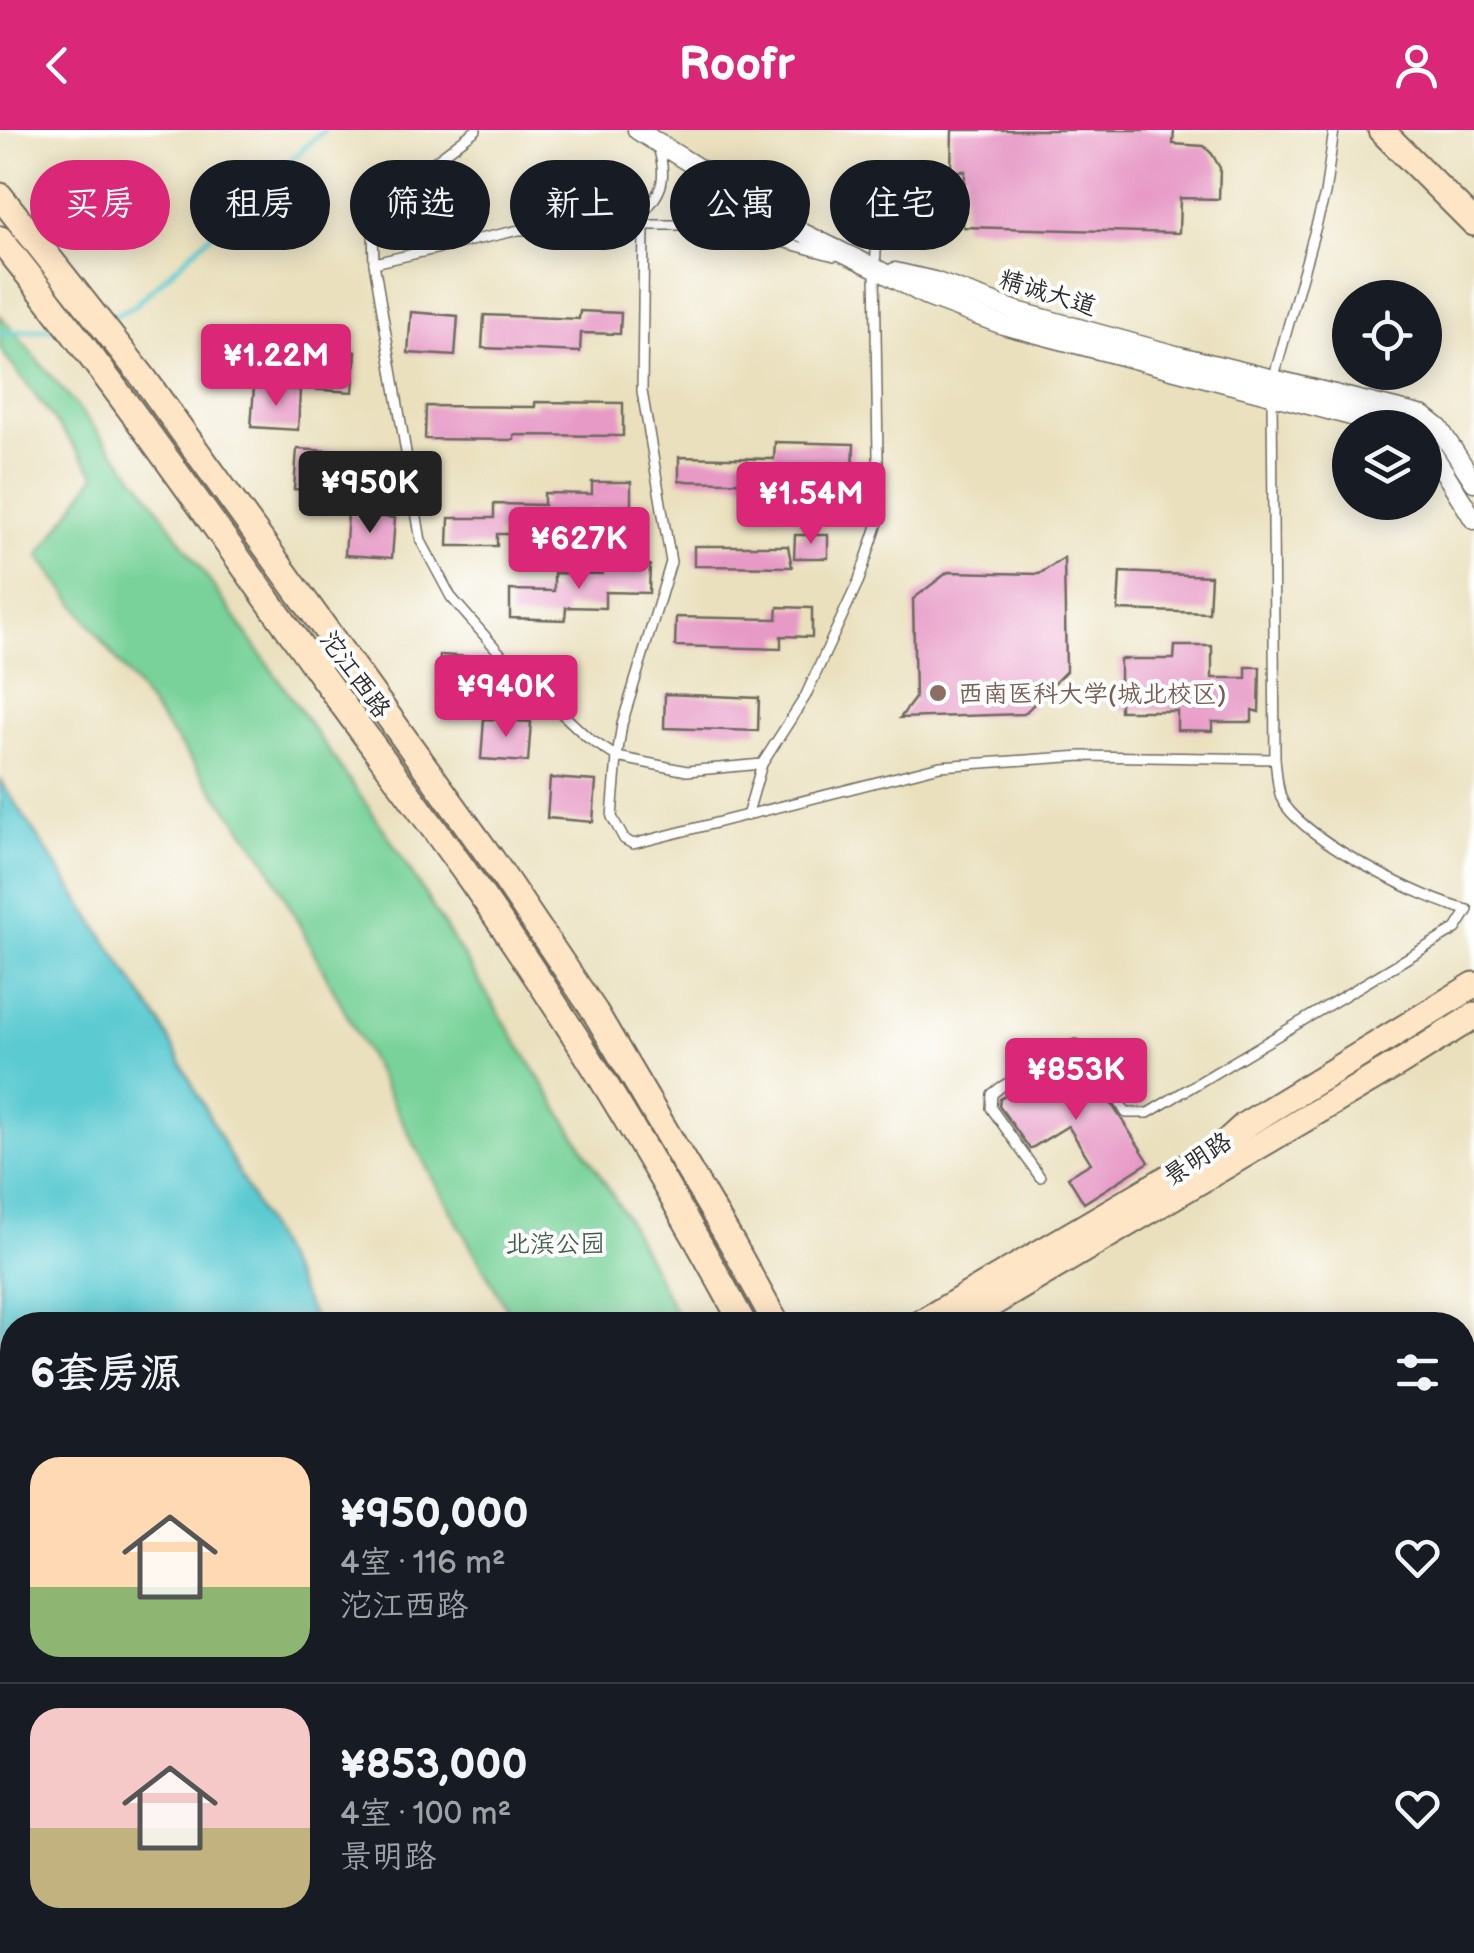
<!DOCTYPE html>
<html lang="zh">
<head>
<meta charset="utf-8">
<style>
	:root { --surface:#171b24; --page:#20242c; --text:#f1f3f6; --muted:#9ea1a6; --line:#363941; --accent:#db2777 }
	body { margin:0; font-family:"Balsamiq Sans","LXGW WenKai TC",sans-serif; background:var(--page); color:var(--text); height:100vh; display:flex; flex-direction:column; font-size:38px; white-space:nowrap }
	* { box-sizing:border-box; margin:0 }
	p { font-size:32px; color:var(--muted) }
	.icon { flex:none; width:55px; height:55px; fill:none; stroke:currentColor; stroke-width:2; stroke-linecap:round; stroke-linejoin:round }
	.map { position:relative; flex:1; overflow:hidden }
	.side { position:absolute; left:0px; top:1182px; width:1475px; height:642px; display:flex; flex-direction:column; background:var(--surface); border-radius:40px 40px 0 0; box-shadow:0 5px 25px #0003 }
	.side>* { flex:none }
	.banner { position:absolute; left:30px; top:30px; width:1415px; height:90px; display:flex; gap:20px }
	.fabs { position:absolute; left:1332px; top:150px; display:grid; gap:20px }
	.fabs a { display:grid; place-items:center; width:110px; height:110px; border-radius:50%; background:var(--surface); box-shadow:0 5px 25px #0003; font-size:50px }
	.price { position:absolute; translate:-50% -85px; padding:0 22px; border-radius:10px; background:var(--accent); color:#fff; font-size:32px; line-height:65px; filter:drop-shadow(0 2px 5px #0008) }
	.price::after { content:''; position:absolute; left:50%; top:60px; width:30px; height:22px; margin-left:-15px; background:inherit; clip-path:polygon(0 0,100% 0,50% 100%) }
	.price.active { background:#222; color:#fff }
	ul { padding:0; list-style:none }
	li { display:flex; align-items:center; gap:30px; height:250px; padding:0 30px }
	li+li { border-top:2px solid var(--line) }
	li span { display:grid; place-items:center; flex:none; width:280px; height:200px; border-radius:30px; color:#555 }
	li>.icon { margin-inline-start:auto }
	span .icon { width:120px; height:120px; fill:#fffc; stroke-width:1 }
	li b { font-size:42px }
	h2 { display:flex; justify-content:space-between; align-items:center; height:120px; padding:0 30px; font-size:42px }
	.tag { padding:0 35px; border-radius:45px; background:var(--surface); box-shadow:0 5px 25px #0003; font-size:35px; line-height:90px }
	.tag.active { background:var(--accent); color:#fff }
	header { display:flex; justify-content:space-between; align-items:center; height:130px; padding:0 30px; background:var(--accent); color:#fff; font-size:45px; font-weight:700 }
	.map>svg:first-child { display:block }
	.green { fill:#78d299; stroke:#527e62; stroke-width:2.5 }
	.water { fill:#5ccad1; stroke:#447a7e; stroke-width:2.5 }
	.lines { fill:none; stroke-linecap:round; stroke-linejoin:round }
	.stream { stroke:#5ccad1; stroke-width:5 }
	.building { fill:#e79ac6 }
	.lane-casing { stroke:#6e6a5e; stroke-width:12 }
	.street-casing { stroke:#6e6a5e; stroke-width:21 }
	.secondary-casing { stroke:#6e6a5e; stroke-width:29 }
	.highway-casing { stroke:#6e6a5e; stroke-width:34 }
	.lane { stroke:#fff; stroke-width:9 }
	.street { stroke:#fff; stroke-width:18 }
	.secondary { stroke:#fde5c5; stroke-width:25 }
	.highway { stroke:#fabe6d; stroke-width:30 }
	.education-dot { fill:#8d6e63; stroke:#fff; stroke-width:4 }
	.labels { text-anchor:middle; stroke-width:8; stroke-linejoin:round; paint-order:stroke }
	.street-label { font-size:25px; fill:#2b2b2b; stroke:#fff }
	.education-label { font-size:25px; fill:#785e54; stroke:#fff; text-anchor:start }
	.park-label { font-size:25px; fill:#425d4c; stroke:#fff }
</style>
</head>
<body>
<header><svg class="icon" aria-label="back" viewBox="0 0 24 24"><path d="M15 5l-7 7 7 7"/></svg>Roofr<svg class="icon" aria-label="person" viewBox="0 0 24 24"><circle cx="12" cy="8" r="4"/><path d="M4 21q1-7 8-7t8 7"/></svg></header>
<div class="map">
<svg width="1474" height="1823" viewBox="0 0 1474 1823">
	<rect width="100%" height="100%" fill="#fff"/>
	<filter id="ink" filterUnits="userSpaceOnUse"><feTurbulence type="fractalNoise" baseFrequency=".01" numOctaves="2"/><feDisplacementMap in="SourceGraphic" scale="20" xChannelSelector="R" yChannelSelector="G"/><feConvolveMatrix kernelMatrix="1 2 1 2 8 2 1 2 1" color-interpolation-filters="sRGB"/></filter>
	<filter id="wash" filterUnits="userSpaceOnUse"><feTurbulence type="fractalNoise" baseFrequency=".0048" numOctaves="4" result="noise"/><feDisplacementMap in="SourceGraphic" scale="40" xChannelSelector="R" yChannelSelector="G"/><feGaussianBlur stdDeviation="2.25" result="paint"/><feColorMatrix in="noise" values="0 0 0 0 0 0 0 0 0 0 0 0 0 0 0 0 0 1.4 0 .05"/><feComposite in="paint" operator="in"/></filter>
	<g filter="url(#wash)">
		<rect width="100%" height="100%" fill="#eae0bd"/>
		<g class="green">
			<polygon points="0,185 142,355 387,704 625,1085 682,1195 516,1195 434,1051 265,729 39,426 96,345 0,219"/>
			<polygon points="0,1641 12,1659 12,1812 100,1813 104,1823 0,1823"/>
		</g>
		<g class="water">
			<polygon points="0,650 161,894 318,1195 12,1195 12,1616 0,1598"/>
			<polygon points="140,1813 747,1813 746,1823 146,1823"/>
		</g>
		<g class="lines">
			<g class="stream">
				<polyline points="109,188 134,176 324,0"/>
				<polyline points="0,203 60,198"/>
			</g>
		</g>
		<g id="blocks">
			<g class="building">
				<polygon points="952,0 1174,0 1173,14 1204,16 1212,24 1220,38 1219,69 1180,68 1179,103 963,97 965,41 951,41"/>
				<polygon points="580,181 621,183 620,204 581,203 580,222 482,218 484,185 579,189"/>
				<polygon points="411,182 458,186 455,226 408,223"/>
				<polygon points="309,218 356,222 353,262 306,259"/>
				<polygon points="254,257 300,260 298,300 251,297"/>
				<polygon points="535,272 623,273 623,306 514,305 514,310 425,309 426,276 535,277"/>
				<polygon points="775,312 854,314 853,344 772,342 772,353 679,351 679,327 774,329"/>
				<polygon points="297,319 343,322 340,363 294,359"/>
				<polygon points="592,352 631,352 631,380 590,379 590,393 543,392 543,404 497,404 497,416 448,416 449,388 494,388 494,374 544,375 544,363 592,364"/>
				<polygon points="348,384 395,388 392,428 345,425"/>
				<polygon points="795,405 828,405 828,428 794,428"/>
				<polygon points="694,416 788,416 792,437 694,436"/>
				<polygon points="1064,428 1066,541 1024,584 900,588 915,568 913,469 948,442 1039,444"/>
				<polygon points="603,434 650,435 649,463 605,462 605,478 566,477 565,490 510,488 510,460 554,461 554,443 602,444"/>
				<polygon points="1120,442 1211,446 1209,483 1118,480"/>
				<polygon points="778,477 812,478 812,507 781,506 781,519 675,516 676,487 777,489"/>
				<polygon points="1175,516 1212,516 1212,548 1246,548 1246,537 1260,537 1259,582 1252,580 1252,592 1212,592 1212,601 1177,600 1177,581 1120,581 1120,529 1174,529"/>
				<polygon points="440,525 486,528 484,569 437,565"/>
				<polygon points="665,564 759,568 758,601 664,598"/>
				<polygon points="484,589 531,592 528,632 481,629"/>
				<polygon points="550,648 596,651 593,692 547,688"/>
				<polygon points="1075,923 1083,929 1149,1032 1084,1073 1068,1047 1091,1033 1068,996 1030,1019 999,976 1000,969"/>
			</g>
		</g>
	</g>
	<g filter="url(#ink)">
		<use href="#blocks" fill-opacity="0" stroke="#6e6a5e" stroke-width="2.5"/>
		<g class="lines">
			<defs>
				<g id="lane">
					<polyline points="476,0 386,68 373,103 374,133 421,411 451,467 511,536 588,608 617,627 687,641 762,634"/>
					<path d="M633,95C658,65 670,57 658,17"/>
					<polyline points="644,95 642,261 671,432 622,594 617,627 612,687 624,709 633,714 940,636 1082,626 1275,629"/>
					<polyline points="374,133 519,100 633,95 692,95 738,100 834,126"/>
					<polyline points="1273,250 1325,64 1334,0"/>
					<polyline points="747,686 762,634 805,567 859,450 879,390 875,138 881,40"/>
					<path d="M1040,1047L991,978L992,964L1001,957L1065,918L1076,914L1089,923L1126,983H1148L1456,799L1468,780C1421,769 1312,713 1285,675C1277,664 1277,643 1275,629L1272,265"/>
				</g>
				<g id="street">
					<polyline points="637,0 801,102 875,138 930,168 1003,195 1397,298"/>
					<polyline points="895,142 934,151 1017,181 1176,225 1424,286 1439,298 1474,352"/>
					<polyline points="1425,311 1474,390"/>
				</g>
				<g id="secondary">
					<polyline points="1381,0 1474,93"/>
					<polyline points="0,66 143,247 493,731 595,882 733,1115 777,1195"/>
					<path d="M0,109C112,249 215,396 319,542C369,611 421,680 471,750C571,892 661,1042 744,1195"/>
					<polyline points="917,1195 1222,1016 1245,995 1474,855"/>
					<polyline points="956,1195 1401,932 1474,886"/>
				</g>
				<g id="highway">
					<polyline points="1462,1636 1474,1631"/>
					<polyline points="1462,1664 1474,1659"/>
					<polyline points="1462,1714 1474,1709"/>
					<polyline points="1018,1823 1055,1812"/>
					<polyline points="1112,1823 1146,1812"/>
				</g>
			</defs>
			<use href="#lane" class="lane-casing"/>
			<use href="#street" class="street-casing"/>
			<use href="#secondary" class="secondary-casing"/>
			<use href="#highway" class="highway-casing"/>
			<use href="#lane" class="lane"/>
			<use href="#street" class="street"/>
			<use href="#secondary" class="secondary"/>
			<use href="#highway" class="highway"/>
		</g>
	</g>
	<circle class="education-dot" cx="938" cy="563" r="10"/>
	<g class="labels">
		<g class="street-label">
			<text transform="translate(1048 162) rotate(17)" y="9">精诚大道</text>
			<text transform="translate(356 544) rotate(54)" y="9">沱江西路</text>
			<text transform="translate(1197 1028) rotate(-33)" y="9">景明路</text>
		</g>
		<g class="education-label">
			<text x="958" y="572">西南医科大学(城北校区)</text>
		</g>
		<g class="park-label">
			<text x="555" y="1122">北滨公园</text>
		</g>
	</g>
</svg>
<div class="fabs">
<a><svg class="icon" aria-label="locate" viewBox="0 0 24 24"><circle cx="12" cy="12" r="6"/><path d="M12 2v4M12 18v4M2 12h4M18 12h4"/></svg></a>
<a><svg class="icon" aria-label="layers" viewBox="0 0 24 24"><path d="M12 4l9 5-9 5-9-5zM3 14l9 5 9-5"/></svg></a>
</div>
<b class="price" style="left:276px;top:279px">¥1.22M</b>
<b class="price active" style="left:370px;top:406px">¥950K</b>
<b class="price" style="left:811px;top:417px">¥1.54M</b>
<b class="price" style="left:579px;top:462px">¥627K</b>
<b class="price" style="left:506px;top:610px">¥940K</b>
<b class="price" style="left:1076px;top:993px">¥853K</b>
<div class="banner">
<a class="tag active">买房</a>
<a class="tag">租房</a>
<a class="tag">筛选</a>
<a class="tag">新上</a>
<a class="tag">公寓</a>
<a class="tag">住宅</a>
</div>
<section class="side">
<h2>6套房源<svg class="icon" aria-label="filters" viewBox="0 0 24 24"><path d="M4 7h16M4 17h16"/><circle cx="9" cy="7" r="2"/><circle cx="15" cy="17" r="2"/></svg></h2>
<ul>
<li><span style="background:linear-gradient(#ffd9b3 65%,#8fb573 0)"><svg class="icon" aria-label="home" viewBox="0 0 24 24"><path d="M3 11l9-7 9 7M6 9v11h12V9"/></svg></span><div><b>¥950,000</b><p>4室 · 116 m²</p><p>沱江西路</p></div><svg class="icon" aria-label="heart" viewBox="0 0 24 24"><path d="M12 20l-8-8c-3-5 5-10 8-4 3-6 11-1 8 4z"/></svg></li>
<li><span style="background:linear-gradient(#f6c9c9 60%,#c2b280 0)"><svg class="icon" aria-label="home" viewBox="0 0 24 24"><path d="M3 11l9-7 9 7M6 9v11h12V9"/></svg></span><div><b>¥853,000</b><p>4室 · 100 m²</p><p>景明路</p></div><svg class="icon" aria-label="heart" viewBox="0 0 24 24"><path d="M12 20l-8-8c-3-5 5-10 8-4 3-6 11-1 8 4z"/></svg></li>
</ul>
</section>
</div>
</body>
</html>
